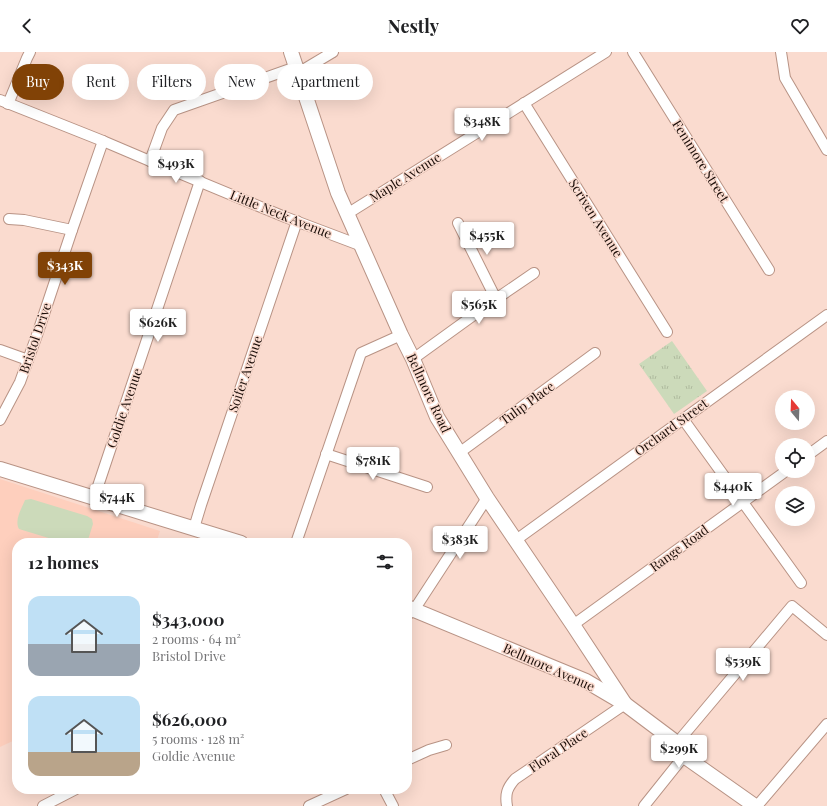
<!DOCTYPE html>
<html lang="en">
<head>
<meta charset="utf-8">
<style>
	:root { --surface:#fff; --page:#f2f2f2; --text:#202124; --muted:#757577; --accent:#814206 }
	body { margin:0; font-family:"Playfair Display",serif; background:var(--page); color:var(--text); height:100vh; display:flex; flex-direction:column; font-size:15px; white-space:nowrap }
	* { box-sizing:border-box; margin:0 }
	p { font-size:13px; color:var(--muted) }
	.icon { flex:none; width:22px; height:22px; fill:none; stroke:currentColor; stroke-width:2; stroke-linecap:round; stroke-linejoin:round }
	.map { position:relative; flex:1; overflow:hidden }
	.sheet { position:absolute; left:12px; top:486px; width:400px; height:256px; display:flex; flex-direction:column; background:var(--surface); border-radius:16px; box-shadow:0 4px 16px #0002 }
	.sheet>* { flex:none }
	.banner { position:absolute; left:12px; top:12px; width:400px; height:36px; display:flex; gap:8px }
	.needle { width:26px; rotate:341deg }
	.tools { position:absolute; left:775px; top:338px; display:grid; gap:8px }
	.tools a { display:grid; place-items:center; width:40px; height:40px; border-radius:50%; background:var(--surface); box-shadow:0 4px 16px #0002; font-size:20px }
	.price { position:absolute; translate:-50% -34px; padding:0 9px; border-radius:4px; background:#fff; color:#222; font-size:13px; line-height:26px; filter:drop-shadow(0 1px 2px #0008) }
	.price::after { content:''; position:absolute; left:50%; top:24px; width:12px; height:9px; margin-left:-6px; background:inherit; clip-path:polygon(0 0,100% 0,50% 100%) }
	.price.on { background:var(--accent); color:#fff }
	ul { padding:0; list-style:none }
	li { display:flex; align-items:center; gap:12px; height:100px; padding:0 16px }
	li span { display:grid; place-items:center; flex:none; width:112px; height:80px; border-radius:12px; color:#555 }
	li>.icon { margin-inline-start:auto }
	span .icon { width:48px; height:48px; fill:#fffc; stroke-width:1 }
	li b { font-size:17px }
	h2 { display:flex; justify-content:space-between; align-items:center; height:48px; padding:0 16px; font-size:17px }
	.tag { padding:0 14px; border-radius:18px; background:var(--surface); box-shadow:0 4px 16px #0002; font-size:14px; line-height:36px }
	.tag.on { background:var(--accent); color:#fff }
	header { display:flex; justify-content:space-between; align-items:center; height:52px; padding:0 16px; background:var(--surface); font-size:18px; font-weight:700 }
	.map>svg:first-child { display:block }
	.built { fill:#fecfbd }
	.grass { fill:url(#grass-tufts) }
	.pitch { fill:#ccdaba }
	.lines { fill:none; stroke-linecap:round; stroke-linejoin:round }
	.street-casing { stroke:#b89385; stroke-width:12 }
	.secondary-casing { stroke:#b89385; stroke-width:16 }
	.street { stroke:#fff; stroke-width:10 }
	.secondary { stroke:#fff; stroke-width:14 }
	.labels { text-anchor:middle; stroke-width:3; stroke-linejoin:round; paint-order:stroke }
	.street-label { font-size:13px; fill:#1a0d08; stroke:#fadbcf }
</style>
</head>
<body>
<header><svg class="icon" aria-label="back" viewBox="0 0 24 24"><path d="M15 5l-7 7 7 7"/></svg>Nestly<svg class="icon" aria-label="heart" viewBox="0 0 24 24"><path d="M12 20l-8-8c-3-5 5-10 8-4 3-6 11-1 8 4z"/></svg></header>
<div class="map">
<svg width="827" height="754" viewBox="0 0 827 754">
	<defs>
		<pattern id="grass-tufts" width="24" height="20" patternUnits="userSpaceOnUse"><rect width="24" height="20" fill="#ccdaba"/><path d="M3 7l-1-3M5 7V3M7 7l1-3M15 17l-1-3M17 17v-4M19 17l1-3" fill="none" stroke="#afba9e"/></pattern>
	</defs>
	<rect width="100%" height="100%" fill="#fadbcf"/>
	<polygon class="built" points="0,427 160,479 156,491 17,491 17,687 0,695"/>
	<polygon class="grass" points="672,289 707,339 674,362 639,312"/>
	<path class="pitch" d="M31,447L87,464L92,467L93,472L87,491H65L19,477C14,468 22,456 25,448Z"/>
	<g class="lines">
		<defs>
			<g id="street">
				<polyline points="633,0 769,218"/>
				<polyline points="781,0 785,26 827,98"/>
				<polyline points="298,21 333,0"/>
				<polyline points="0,48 103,89 150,109 285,165 362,194"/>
				<polyline points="524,51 667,280"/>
				<polyline points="8,52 27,6 30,0"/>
				<polyline points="150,109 162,76 174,58 296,15"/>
				<polyline points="347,162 606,0"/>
				<polyline points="9,167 24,168 72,178"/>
				<polyline points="458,171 496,247"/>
				<polyline points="0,298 28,308"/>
				<polyline points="413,307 496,247 534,221"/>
				<polyline points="683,367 801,531"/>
				<polyline points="0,368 20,330 37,283 72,178 103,89"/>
				<polyline points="459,401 595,301"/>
				<polyline points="326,402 427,435"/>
				<polyline points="808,403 827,389"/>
				<polyline points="94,446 200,129"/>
				<polyline points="194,476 201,453 297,169"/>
				<polyline points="516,488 827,263"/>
				<polyline points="296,491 361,301 401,283"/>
				<polyline points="407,563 414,558 429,535 487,446"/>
				<polyline points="573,573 786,419"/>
				<polyline points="677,691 792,554 827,583"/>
				<polyline points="407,708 429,698 446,693"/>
				<polyline points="384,737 393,754"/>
				<polyline points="43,754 76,737"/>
				<polyline points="309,754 346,737"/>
				<path d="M507,754C505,742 507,736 515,727L625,652"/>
				<polyline points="644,754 684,704"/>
				<polyline points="757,754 827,672"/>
			</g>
			<g id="secondary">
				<polyline points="291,0 338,141 401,283 413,307 437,365 487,446 573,573 625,652"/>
				<polyline points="0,417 241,491"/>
				<polyline points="407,555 586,629 625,652 677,691 684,704 755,754"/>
			</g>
		</defs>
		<use href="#street" class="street-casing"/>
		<use href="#secondary" class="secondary-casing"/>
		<use href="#street" class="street"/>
		<use href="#secondary" class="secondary"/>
	</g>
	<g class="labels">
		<g class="street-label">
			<text transform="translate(701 109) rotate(58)" y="5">Fenimore Street</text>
			<text transform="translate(405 125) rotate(-32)" y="5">Maple Avenue</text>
			<text transform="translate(281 162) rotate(22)" y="5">Little Neck Avenue</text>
			<text transform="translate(596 166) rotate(58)" y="5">Scriven Avenue</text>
			<text transform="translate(35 286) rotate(-71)" y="5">Bristol Drive</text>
			<text transform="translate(245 322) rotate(-71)" y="5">Soifer Avenue</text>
			<text transform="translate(429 341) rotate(65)" y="5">Bellmore Road</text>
			<text transform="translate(527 351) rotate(-36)" y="5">Tulip Place</text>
			<text transform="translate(124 356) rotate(-71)" y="5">Goldie Avenue</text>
			<text transform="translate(671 375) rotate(-36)" y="5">Orchard Street</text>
			<text transform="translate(679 496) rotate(-36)" y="5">Range Road</text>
			<text transform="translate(549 615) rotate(24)" y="5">Bellmore Avenue</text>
			<text transform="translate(558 698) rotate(-34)" y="5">Floral Place</text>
		</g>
	</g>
</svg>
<div class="tools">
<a><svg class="needle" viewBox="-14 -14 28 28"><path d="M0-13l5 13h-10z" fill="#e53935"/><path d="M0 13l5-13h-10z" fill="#757577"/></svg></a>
<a><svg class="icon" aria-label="locate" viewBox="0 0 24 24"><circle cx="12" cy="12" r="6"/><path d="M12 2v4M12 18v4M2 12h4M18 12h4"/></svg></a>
<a><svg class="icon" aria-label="layers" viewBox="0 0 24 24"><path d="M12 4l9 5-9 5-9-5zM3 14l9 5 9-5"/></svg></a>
</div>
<b class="price" style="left:482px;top:90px">$348K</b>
<b class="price" style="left:176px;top:132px">$493K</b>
<b class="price" style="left:487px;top:204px">$455K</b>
<b class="price on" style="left:65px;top:234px">$343K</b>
<b class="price" style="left:479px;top:273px">$565K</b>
<b class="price" style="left:158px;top:291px">$626K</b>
<b class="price" style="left:373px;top:429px">$781K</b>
<b class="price" style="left:733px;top:455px">$440K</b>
<b class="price" style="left:117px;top:466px">$744K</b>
<b class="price" style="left:460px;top:508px">$383K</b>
<b class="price" style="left:743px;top:630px">$539K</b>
<b class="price" style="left:679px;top:717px">$299K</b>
<div class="banner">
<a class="tag on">Buy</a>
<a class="tag">Rent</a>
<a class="tag">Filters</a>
<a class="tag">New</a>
<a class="tag">Apartment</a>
</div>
<section class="sheet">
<h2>12 homes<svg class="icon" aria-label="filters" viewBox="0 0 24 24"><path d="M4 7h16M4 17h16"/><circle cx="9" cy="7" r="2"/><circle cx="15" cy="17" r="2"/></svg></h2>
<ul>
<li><span style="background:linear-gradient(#bfe0f5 60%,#9aa5b1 0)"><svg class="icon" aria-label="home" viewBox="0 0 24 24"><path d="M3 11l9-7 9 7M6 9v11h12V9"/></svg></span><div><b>$343,000</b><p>2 rooms · 64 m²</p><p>Bristol Drive</p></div></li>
<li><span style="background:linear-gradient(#bfe0f5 70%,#b9a48a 0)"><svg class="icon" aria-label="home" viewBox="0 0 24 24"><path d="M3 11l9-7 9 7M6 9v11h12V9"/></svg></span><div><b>$626,000</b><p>5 rooms · 128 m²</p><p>Goldie Avenue</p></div></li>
</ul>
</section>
</div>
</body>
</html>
